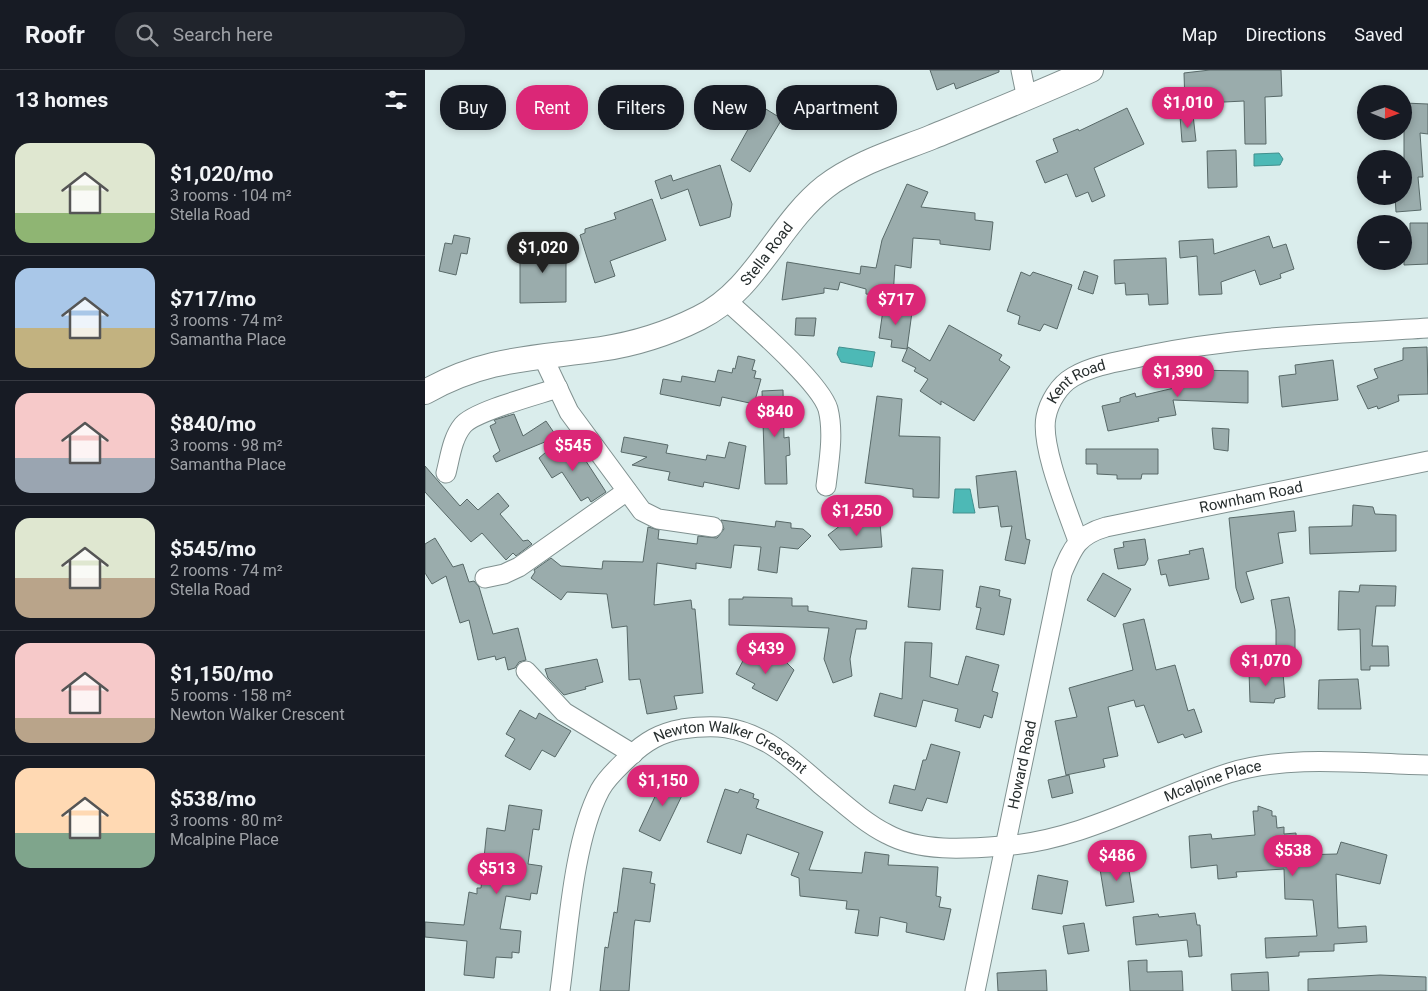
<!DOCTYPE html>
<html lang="en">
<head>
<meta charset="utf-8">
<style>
	:root { --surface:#171b24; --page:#20242c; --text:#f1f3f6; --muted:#9ea1a6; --line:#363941; --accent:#db2777 }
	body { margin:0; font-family:Roboto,sans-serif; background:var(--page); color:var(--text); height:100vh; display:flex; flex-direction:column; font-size:19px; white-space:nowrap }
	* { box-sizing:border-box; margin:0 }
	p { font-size:16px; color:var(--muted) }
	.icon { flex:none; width:28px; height:28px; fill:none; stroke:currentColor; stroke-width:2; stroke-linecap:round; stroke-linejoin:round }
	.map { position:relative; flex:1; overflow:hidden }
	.sheet { display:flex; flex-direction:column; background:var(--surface); width:425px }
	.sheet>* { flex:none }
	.hud { position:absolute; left:15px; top:15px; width:475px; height:45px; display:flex; gap:10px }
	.needle { width:32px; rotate:91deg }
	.buttons { position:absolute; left:932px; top:15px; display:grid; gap:10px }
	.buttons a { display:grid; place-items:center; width:55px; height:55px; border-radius:50%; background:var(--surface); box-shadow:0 2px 8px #0003; font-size:25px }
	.price { position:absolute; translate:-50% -42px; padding:0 11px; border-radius:18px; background:var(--accent); color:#fff; font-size:16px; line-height:32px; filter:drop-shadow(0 1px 2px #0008) }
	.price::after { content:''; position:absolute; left:50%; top:30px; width:15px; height:11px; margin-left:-8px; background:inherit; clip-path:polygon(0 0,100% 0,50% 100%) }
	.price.current { background:#222; color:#fff }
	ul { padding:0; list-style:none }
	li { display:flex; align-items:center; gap:15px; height:125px; padding:0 15px }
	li+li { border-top:1px solid var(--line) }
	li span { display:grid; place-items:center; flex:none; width:140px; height:100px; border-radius:15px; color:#555 }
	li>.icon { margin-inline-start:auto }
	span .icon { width:60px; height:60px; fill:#fffc; stroke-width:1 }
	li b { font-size:21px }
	h2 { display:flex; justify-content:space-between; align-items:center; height:60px; padding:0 15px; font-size:21px }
	.pill { padding:0 18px; border-radius:20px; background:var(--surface); box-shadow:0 2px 8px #0003; font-size:18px; line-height:45px }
	.pill.current { background:var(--accent); color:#fff }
	header { display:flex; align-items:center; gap:30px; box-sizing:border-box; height:70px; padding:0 25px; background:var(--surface); border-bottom:1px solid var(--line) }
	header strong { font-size:24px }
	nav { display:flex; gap:28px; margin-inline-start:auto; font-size:18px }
	.search { width:350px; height:45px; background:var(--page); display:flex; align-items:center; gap:12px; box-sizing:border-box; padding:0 18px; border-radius:20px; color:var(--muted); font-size:19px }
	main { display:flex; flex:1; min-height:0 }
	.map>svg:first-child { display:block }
	.water { fill:#4db9b6; stroke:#42908e }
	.building { fill:#9aacac; stroke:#586968 }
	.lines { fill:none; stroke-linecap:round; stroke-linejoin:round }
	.minor-casing { stroke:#809190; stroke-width:21 }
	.major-casing { stroke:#809190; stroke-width:26 }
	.minor { stroke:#fff; stroke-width:19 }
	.major { stroke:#fff; stroke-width:24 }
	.labels { text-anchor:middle; stroke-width:4; stroke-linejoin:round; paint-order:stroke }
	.street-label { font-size:15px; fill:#282f2f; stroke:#daedec }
</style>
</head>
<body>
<header>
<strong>Roofr</strong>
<div class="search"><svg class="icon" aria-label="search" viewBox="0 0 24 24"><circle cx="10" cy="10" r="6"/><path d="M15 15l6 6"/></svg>Search here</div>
<nav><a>Map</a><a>Directions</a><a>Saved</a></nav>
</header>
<main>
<section class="sheet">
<h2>13 homes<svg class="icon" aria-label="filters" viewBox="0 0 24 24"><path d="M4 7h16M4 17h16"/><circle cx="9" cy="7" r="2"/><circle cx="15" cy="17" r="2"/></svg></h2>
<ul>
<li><span style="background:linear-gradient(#dfe7d0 70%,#8fb573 0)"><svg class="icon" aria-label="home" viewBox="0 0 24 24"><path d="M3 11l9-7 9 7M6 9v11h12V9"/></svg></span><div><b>$1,020/mo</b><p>3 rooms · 104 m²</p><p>Stella Road</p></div></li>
<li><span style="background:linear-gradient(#a9c7e8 60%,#c2b280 0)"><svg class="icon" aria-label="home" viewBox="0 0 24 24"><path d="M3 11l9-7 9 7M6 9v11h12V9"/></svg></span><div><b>$717/mo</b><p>3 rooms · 74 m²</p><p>Samantha Place</p></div></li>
<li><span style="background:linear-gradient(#f6c9c9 65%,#9aa5b1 0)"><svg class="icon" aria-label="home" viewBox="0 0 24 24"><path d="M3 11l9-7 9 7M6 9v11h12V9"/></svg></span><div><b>$840/mo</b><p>3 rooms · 98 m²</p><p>Samantha Place</p></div></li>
<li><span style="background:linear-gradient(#dfe7d0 60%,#b9a48a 0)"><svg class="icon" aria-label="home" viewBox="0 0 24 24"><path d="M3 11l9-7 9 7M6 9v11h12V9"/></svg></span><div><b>$545/mo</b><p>2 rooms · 74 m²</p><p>Stella Road</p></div></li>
<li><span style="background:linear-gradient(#f6c9c9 75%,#b9a48a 0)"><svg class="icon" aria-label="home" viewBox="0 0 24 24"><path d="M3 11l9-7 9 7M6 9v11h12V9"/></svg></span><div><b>$1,150/mo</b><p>5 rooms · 158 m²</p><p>Newton Walker Crescent</p></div></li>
<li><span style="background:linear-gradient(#ffd9b3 65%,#7fa58c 0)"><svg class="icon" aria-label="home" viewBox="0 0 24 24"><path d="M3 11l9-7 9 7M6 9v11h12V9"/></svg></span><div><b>$538/mo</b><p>3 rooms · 80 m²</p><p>Mcalpine Place</p></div></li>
</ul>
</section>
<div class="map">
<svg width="1003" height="921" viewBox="0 0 1003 921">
	<rect width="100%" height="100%" fill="#daedec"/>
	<g class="water">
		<polygon points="854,83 858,89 855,95 829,96 829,84"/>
		<polygon points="414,277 450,282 447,297 416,292 412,284"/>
		<polygon points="530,419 545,419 550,443 528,443"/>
	</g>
	<g class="building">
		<polygon points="505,0 574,0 574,2 531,19 529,13 512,20"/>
		<polygon points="785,0 856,0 857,26 840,27 841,74 820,74 819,31 760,34 759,3"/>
		<polygon points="979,33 1003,34 1003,64 995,63 998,107 993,107 996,140 971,142 970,126 979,126"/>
		<polygon points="336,36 357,49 325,102 306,90"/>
		<polygon points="702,38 719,74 669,98 680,126 667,132 663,122 651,127 642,104 620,113 611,91 633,82 628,69 653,59 654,61"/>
		<polygon points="768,45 771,71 757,72 755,46"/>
		<polygon points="811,80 812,117 783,118 782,81"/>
		<polygon points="295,95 307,134 305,147 275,156 263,119 236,129 230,111 246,105 248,111"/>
		<polygon points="482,114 503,122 496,137 550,143 550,150 568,152 565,180 515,174 515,170 488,168 486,198 470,195 468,227 441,224 441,219 415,212 413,220 399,218 399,223 357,230 362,192 435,204 436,196 451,198 457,170"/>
		<polygon points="227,129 241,170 185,191 190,206 170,213 155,165 160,163 160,159 191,149 189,143"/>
		<polygon points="985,153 1003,153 1003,194 979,195 979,170 985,170"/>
		<polygon points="29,165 45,168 42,184 36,183 31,205 14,201 20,173 27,174"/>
		<polygon points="844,166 848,178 861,174 869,199 855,204 856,208 835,215 830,200 796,212 797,224 774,225 772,186 755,188 754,171 788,169 789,184"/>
		<polygon points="141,176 141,232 95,233 95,177"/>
		<polygon points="741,188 743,234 724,235 723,224 701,225 700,213 690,214 689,190"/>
		<polygon points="659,201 673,206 668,224 653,219"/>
		<polygon points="596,202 605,206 608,202 647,215 632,259 619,254 615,261 593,254 595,246 582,241"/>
		<polygon points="459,233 473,235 472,240 487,242 482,279 466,277 467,270 454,268"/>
		<polygon points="371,248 391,248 389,266 370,265"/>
		<polygon points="524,255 577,285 574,290 585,297 549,351 516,331 516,335 495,321 503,309 489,301 491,298 477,291 483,277 505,291"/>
		<polygon points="1002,277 1003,324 973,325 974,331 953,339 952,336 943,339 932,316 953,308 949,299 978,290 978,278"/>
		<polygon points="313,286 330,290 327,300 331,301 329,308 336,309 329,334 297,327 295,336 235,324 238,309 256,312 257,306 290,312 293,300 307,303 308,298 310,299"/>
		<polygon points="908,290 913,330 857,337 854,306 871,304 870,295"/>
		<polygon points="766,300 823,301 823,333 748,330 751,345 733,348 734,351 683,361 677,336 695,332 695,328 710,323 711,327 766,314"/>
		<polygon points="358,320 359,368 364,367 365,385 361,386 362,414 340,414 337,321"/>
		<polygon points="452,326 477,329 474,366 515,367 514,428 488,427 488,419 440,413"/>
		<polygon points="89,344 98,366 121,351 132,367 71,392 68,386 75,381 65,356 71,353 69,350"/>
		<polygon points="787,358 804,359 803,381 789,379"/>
		<polygon points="199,367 243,375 241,383 281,390 282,385 300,388 304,372 321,376 314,419 279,412 278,417 243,410 245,402 207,395 222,387 196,382"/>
		<polygon points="134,371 148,391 157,385 181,422 166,432 163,427 156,431 137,402 127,408 114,388"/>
		<polygon points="661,379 733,379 733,404 717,404 716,409 692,409 692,405 672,404 672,394 661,394"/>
		<polygon points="0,396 35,436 42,429 53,440 73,423 84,436 75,444 98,471 103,470 107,474 91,486 88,483 81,490 57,463 46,472 0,422"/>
		<polygon points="591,401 601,469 605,470 600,494 580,490 587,456 576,457 573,436 554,438 551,406"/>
		<polygon points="928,435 948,437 950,444 971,445 971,481 885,484 884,457 927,456"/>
		<polygon points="869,441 871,461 853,463 858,493 821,502 829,529 816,533 811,518 804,448"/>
		<polygon points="296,450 350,457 351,451 366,453 366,458 378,459 386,466 373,479 355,477 352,503 333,500 336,477 309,475 306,498 271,493 271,499 232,493 229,535 266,530 267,539 270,539 278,623 249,626 252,639 222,644 215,609 204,610 202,556 187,558 182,524 142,522 136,530 106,508 110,502 109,500 126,488 136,496 177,499 178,491 218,492 223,457 234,460 233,469 272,474 273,466 292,468 299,459"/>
		<polygon points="436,453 436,456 455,453 457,477 415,480 403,465 416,455"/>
		<polygon points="10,468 28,497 38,494 44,512 49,511 54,517 68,564 93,558 101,590 94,592 90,598 83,600 80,587 71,590 70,586 53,590 44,550 35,553 21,506 7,514 0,503 0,474"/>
		<polygon points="720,469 723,489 720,495 693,499 689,479 699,477 698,472"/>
		<polygon points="778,478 784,509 744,516 741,504 736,505 733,490 765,484 764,481"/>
		<polygon points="487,498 518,500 515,540 483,537"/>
		<polygon points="678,503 706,519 690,547 662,530"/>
		<polygon points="935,515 971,516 970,536 951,536 947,576 963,576 964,596 945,596 945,600 936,600 935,559 913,560 914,521 934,522"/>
		<polygon points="555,516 575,520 574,526 586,529 579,565 551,559 556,538 551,537"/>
		<polygon points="318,527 367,528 367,536 383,536 383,541 442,551 441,559 431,559 425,589 427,606 408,613 399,589 404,558 304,555 304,529 318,529"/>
		<polygon points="864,527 870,560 870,593 851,593 851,560 846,530"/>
		<polygon points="719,549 731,600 750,595 763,641 769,639 777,662 760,668 758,664 733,673 719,635 711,637 709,630 683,637 693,686 678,689 680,697 641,705 630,651 652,647 644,618 708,600 698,554"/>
		<polygon points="480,572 507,573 505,607 533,615 541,586 574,595 567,621 573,623 567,648 559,645 555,658 530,651 533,639 498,630 491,657 449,646 455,623 477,629"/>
		<polygon points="320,587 359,590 369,600 352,631 327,618 330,614 311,604"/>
		<polygon points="172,589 178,612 160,617 161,619 139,625 123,608 120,599"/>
		<polygon points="824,601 858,603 860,627 850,629 849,633 825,632"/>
		<polygon points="933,609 936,639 893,639 894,610"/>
		<polygon points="95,640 111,649 114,643 146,661 130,687 117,680 105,700 80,686 90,669 81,664"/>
		<polygon points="506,674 535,682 522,733 502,728 497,741 464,733 469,715 490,720 498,690 501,690"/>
		<polygon points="241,703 263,713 235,771 214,761"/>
		<polygon points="644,705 648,723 627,728 623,710"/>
		<polygon points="300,719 313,723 315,719 329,724 328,728 334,730 331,738 398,762 384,800 437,803 440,782 464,785 463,795 513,797 511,826 516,827 514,837 526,839 519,870 481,862 482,853 455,847 453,866 430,863 434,840 421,839 422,831 375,826 374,808 366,805 374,783 322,764 316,784 282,772"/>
		<polygon points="84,735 117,740 114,760 108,759 103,794 117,796 112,824 106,823 105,830 81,826 75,859 96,861 94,883 87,882 87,888 71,887 69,908 39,905 42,871 0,867 0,852 39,855 44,822 52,824 52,818 56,818 62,758 80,761"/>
		<polygon points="833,736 847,741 847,746 851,746 852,758 859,757 859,764 871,763 872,785 912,784 916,772 962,785 955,814 911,804 913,858 941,856 942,872 909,874 909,881 874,882 874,886 841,888 840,868 892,866 888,830 860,829 859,799 811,802 812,807 793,809 792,795 766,798 764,766 786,764 787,769 830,765 828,741 833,741"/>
		<polygon points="702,788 709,832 681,836 674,793"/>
		<polygon points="198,798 227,802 225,813 230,814 225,852 210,850 209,856 204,921 175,921 180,877 183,878 189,842 192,843"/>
		<polygon points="613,805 643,811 637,844 607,839"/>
		<polygon points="770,843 772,855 775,855 777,886 764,887 762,870 711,875 708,847 733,844 734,847"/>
		<polygon points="659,853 664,881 643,884 638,856"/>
		<polygon points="722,890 722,902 757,901 758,921 705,921 703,891"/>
		<polygon points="621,900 622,921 573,921 572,903"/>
		<polygon points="843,902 844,921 807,921 806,904"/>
		<polygon points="955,905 1001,907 1001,921 883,921 883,909"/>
	</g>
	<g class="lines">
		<defs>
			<g id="minor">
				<polyline points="596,0 602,29"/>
				<path d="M301,230C325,252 395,312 403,339C409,363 404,391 401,416"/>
				<polyline points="117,285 144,342 217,441 233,449 288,457"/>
				<path d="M21,403C25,388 27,368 38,355C50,341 112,325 133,318"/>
				<path id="s1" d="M653,471C643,442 615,376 621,347C624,332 634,315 648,307C670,294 699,291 724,285C816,266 910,264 1003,258"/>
				<polyline points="60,508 79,504 94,497 202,421"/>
				<polyline points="101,601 139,642 208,684"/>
				<path id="s2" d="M135,921C143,863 148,771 175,720C182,707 194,697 204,687C221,671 235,663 257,659C291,654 312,656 343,673C362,684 379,700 395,714C416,731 438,752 462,764C495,782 540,779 577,776C657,771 729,727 804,703C864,684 940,694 1003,695"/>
				<path id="s3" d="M550,921L637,503C648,477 653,465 681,457L1003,391"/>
			</g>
			<g id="major">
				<path id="s4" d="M0,322C62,287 109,289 176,279C210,274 244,263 274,248C330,221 353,154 400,117C431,93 472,81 507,67C561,45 613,24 666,0"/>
			</g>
		</defs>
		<use href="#minor" class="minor-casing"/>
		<use href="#major" class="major-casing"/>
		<use href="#minor" class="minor"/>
		<use href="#major" class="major"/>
	</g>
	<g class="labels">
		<g class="street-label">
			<text dy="5" stroke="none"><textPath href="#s4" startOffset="380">Stella Road</textPath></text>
			<text dy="5" stroke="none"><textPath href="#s1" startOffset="179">Kent Road</textPath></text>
			<text dy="5" stroke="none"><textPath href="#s3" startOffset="642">Rownham Road</textPath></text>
			<text dy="5" stroke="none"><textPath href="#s2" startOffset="364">Newton Walker Crescent</textPath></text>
			<text dy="5" stroke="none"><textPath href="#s3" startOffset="231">Howard Road</textPath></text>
			<text dy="5" stroke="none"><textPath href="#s2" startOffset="889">Mcalpine Place</textPath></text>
		</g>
	</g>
</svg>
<div class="buttons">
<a><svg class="needle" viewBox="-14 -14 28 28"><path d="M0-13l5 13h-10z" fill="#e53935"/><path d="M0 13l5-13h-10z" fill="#9ea1a6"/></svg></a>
<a>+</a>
<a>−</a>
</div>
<b class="price" style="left:763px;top:59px">$1,010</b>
<b class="price current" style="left:118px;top:204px">$1,020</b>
<b class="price" style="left:471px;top:256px">$717</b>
<b class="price" style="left:753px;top:328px">$1,390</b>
<b class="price" style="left:350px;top:368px">$840</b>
<b class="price" style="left:148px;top:402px">$545</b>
<b class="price" style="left:432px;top:467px">$1,250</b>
<b class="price" style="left:341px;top:605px">$439</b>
<b class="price" style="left:841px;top:617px">$1,070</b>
<b class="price" style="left:238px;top:737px">$1,150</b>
<b class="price" style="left:868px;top:807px">$538</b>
<b class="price" style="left:692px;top:812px">$486</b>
<b class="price" style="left:72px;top:825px">$513</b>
<div class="hud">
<a class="pill">Buy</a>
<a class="pill current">Rent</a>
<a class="pill">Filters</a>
<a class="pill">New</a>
<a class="pill">Apartment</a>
</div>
</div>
</main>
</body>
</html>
